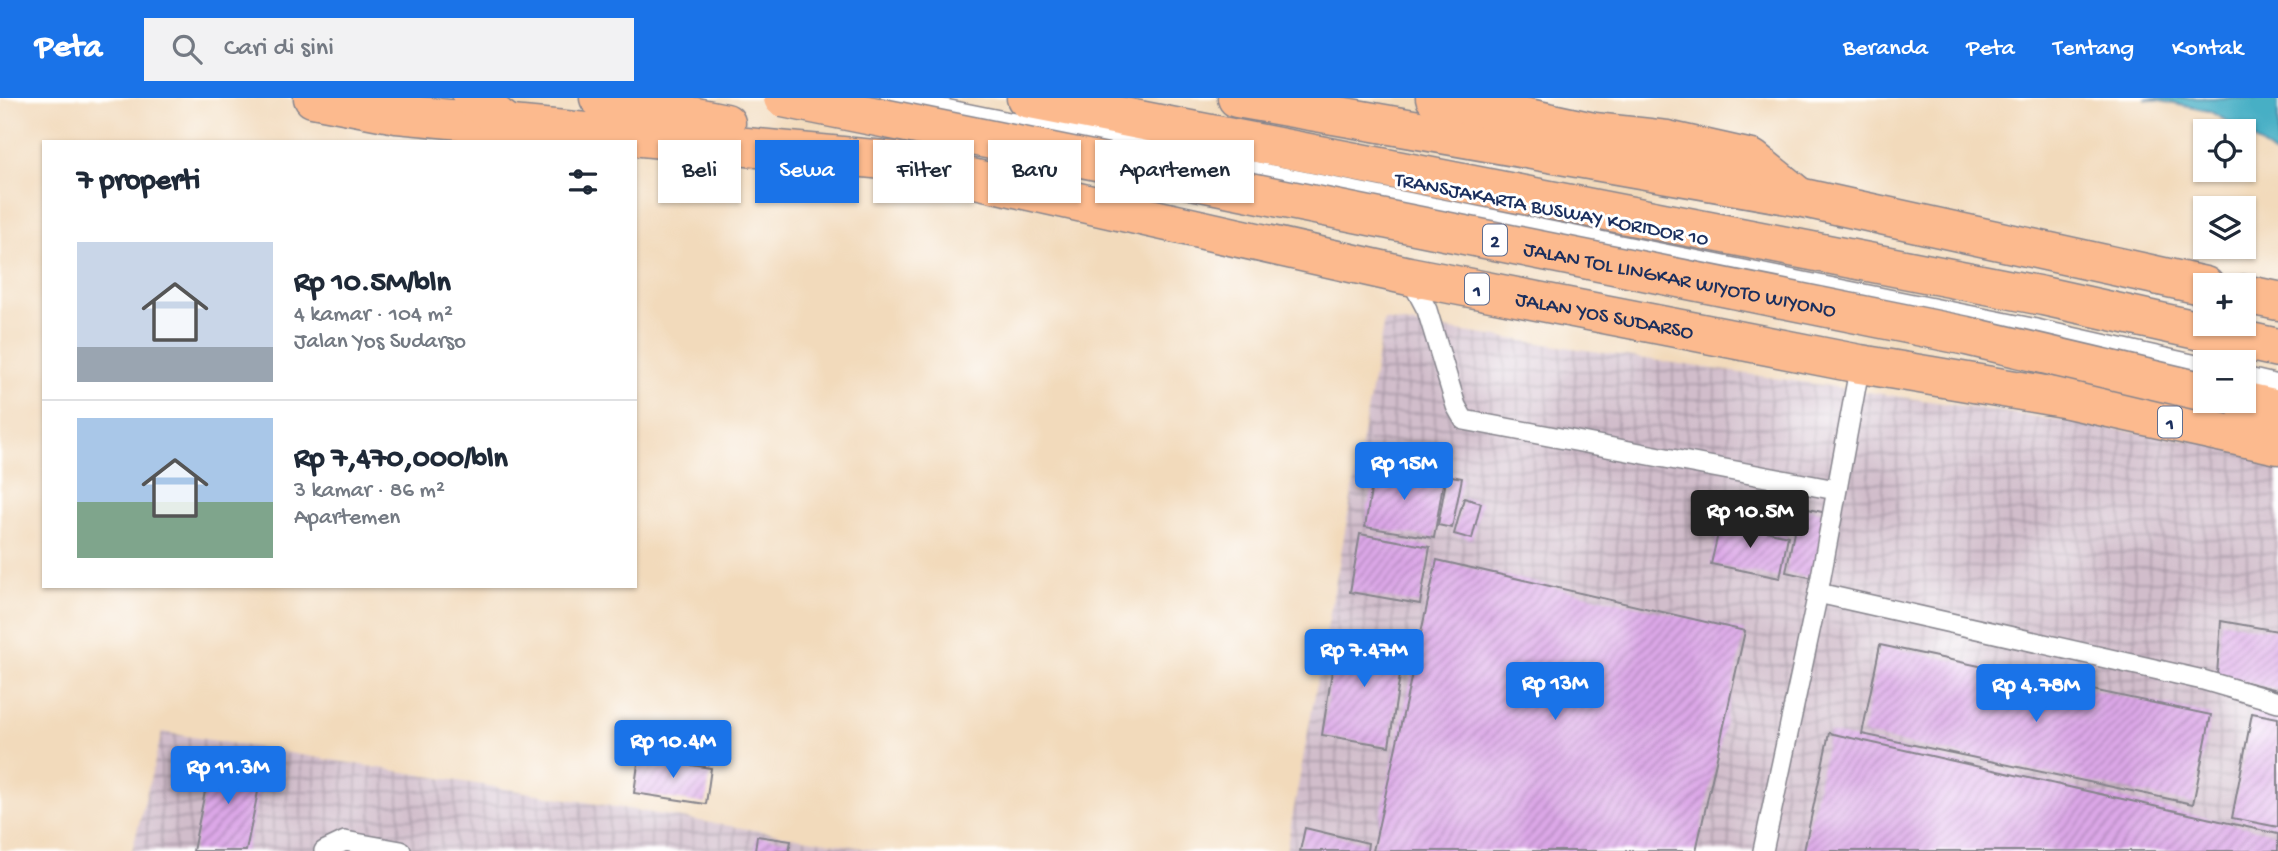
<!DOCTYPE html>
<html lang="id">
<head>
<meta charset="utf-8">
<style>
	:root { --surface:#fff; --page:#f2f2f3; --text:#1f2937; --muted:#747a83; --line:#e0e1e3; --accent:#1a73e8 }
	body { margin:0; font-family:"Gochi Hand",sans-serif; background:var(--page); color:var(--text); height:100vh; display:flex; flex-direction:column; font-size:26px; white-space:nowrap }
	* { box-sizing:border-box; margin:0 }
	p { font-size:23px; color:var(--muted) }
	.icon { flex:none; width:38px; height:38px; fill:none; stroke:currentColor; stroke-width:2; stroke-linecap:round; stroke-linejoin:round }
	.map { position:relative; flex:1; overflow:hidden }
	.panel { position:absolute; left:42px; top:42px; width:595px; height:448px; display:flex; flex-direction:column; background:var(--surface); border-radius:0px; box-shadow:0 2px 5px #0004 }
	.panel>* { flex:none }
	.hud { position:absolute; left:658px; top:42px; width:665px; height:63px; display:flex; gap:14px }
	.tools { position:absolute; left:2193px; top:21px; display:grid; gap:14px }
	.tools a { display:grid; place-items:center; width:63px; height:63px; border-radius:0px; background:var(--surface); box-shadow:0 2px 5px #0004; font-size:35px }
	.price { position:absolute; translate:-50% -60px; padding:0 16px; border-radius:7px; background:var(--accent); color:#fff; font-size:23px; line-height:46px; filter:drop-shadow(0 2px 4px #0008) }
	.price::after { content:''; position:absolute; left:50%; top:42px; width:21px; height:16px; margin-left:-10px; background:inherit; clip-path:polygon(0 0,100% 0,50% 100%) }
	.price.on { background:#222; color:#fff }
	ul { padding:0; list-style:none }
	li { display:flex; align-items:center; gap:21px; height:175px; padding:0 35px }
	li+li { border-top:2px solid var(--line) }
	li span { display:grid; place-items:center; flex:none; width:196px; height:140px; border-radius:0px; color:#555 }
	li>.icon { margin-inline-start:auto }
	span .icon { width:84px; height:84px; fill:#fffc; stroke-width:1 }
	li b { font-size:30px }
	h2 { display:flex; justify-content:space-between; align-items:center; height:84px; padding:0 35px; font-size:30px }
	.tag { padding:0 24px; border-radius:0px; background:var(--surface); box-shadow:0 2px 5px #0004; font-size:24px; line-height:63px }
	.tag.on { background:var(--accent); color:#fff }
	header { display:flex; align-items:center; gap:42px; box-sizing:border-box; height:98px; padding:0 35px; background:var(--accent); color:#fff }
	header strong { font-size:33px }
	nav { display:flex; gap:38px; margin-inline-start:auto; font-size:24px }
	.search { width:490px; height:63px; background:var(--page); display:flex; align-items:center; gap:18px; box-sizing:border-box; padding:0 24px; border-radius:0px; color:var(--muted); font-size:26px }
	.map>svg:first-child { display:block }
	.industrial { fill:url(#industrial-grid) }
	.water { fill:#46afc5; stroke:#306f92; stroke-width:2 }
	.building { fill:url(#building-hatch) }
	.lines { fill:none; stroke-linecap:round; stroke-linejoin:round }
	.service-casing { stroke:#86848c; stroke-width:22 }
	.trunk-casing { stroke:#86848c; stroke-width:41 }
	.motorway-casing { stroke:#86848c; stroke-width:41 }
	.service { stroke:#fff; stroke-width:19 }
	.trunk { stroke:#fcba8e; stroke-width:38 }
	.motorway { stroke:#fcba8e; stroke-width:38 }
	.motorway-bridge-casing { stroke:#86848c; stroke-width:41; stroke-linecap:butt }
	.motorway-bridge { stroke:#fcba8e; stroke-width:38 }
	.labels { text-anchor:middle; stroke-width:6; stroke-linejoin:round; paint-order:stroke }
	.shield { fill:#fff; stroke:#5f6d8e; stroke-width:2 }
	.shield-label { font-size:19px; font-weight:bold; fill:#1b2f5e }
	.street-label { font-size:21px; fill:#1b2f5e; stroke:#fff }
</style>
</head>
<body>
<header>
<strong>Peta</strong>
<div class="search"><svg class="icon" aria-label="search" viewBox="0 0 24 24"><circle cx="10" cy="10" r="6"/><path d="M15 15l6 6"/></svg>Cari di sini</div>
<nav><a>Beranda</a><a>Peta</a><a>Tentang</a><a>Kontak</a></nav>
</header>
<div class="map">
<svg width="2278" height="753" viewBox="0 0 2278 753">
	<defs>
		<pattern id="industrial-grid" width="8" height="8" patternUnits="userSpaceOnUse" patternTransform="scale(1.75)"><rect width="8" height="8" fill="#d1bdcb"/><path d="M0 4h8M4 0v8" fill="none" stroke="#a99aa8"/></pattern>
		<pattern id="building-hatch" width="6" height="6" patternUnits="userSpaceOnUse" patternTransform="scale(1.75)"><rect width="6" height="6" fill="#dca7e7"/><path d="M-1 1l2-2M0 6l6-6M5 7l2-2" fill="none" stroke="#b288be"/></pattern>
	</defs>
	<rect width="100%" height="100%" fill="#fff"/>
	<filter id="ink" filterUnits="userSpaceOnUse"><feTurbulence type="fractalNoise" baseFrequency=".0143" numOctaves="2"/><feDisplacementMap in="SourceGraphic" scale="14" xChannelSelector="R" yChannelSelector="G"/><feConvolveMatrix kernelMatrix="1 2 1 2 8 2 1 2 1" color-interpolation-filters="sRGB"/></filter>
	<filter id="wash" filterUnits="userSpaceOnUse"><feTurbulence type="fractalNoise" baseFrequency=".00686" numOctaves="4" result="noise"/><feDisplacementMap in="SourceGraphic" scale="28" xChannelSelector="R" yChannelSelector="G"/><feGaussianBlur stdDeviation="1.57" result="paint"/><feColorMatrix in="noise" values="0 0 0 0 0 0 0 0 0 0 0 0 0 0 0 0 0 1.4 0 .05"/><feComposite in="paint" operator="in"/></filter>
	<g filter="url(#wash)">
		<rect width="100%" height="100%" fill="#f2dabb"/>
		<g class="industrial">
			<polygon points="1384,222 2278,355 2278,753 1286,753"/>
			<polygon points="162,634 881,753 132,753"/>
		</g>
		<polygon class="water" points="2145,0 2278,0 2278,60 2244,33 2209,13"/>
		<g id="blocks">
			<g class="building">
				<polygon points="1375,368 1444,380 1434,440 1365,429"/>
				<polygon points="1447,377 1462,380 1452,430 1438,427"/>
				<polygon points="1464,400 1481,405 1472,441 1454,436"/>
				<polygon points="1799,409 1827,415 1813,480 1786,474"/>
				<polygon points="1721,423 1788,438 1780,480 1711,466"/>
				<polygon points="1360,436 1430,449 1420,506 1350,494"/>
				<polygon points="1437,462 1745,533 1696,753 1373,753"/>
				<polygon points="2221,523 2278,533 2278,592 2217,577"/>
				<polygon points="1338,535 1405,545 1389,648 1322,637"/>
				<polygon points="1880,547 2211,617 2193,706 1862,636"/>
				<polygon points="2252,615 2278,620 2278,729 2232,720"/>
				<polygon points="1829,635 2278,736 2278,753 1804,753"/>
				<polygon points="212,659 263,669 246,753 193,753"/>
				<polygon points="639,659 711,670 706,706 634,695"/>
				<polygon points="1305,730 1368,745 1367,753 1300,753"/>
				<polygon points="757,738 791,743 789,753 755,753"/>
			</g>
		</g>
	</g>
	<g filter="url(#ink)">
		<use href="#blocks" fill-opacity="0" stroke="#86848c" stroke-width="2"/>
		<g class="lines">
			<defs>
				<g id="service">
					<polyline points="890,0 2027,229 2205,269"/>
					<polyline points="1409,178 1427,212 1456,308 1464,322 1836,392"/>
					<polyline points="2244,279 2278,287"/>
					<polyline points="1818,495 2203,582 2278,604"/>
					<polyline points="324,753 345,743 401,753"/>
					<polyline points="1763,753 1818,495 1860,266"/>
				</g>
				<g id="trunk">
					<path id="s1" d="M313,0L397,16L895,63L1409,178L1860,266L2063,300L2278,347"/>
					<polyline points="599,0 726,25"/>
					<polyline points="1237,0 1799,99 2205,188"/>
					<polyline points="2244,196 2278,203"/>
				</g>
				<g id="motorway">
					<polyline points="472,0 509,27"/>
					<polyline points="1026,0 2043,198 2278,250"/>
					<polyline points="1435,0 1594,34 1667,42 1752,61 1799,99"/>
					<polyline points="2242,303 2278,311"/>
				</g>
			</defs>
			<use href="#service" class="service-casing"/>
			<use href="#trunk" class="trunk-casing"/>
			<use href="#motorway" class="motorway-casing"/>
			<use href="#service" class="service"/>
			<use href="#trunk" class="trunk"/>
			<use href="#motorway" class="motorway"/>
			<defs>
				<g id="motorway-bridge">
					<path id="s2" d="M783,0L1967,238L2205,294"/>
				</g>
			</defs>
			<use href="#motorway-bridge" class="motorway-bridge-casing"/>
			<use href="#motorway-bridge" class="motorway-bridge"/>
		</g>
	</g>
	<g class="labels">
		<g class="shield">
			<rect x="1483" y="126.5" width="24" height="31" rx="5"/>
			<rect x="1465" y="175.5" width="24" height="31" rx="5"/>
			<rect x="2158" y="308.5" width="24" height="31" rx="5"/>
		</g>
		<g class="shield-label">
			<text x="1495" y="149">2</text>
			<text x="1477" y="198">1</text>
			<text x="2170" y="331">1</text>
		</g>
		<g class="street-label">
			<text transform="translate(1552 110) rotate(11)" y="7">TRANSJAKARTA BUSWAY KORIDOR 10</text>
			<text dy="7" stroke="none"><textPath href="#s2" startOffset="915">JALAN TOL LINGKAR WIYOTO WIYONO</textPath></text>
			<text dy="7" stroke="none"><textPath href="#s1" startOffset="1312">JALAN YOS SUDARSO</textPath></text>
		</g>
	</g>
</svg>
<div class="tools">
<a><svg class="icon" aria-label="locate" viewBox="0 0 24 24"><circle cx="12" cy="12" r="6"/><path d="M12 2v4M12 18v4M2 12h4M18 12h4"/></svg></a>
<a><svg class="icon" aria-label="layers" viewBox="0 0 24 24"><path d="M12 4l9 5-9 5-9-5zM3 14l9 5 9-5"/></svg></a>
<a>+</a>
<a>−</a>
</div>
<b class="price" style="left:1404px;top:404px">Rp 15M</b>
<b class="price on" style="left:1750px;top:452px">Rp 10.5M</b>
<b class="price" style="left:1364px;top:591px">Rp 7.47M</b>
<b class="price" style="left:1555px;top:624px">Rp 13M</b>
<b class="price" style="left:2036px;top:626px">Rp 4.78M</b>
<b class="price" style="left:673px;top:682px">Rp 10.4M</b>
<b class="price" style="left:228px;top:708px">Rp 11.3M</b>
<div class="hud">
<a class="tag">Beli</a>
<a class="tag on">Sewa</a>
<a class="tag">Filter</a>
<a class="tag">Baru</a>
<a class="tag">Apartemen</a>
</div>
<section class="panel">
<h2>7 properti<svg class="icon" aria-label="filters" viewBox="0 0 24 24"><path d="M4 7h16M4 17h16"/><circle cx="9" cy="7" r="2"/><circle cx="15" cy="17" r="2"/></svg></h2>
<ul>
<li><span style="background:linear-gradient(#c9d6e8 75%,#9aa5b1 0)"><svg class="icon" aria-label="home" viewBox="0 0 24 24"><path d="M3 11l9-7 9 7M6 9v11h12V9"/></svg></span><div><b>Rp 10.5M/bln</b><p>4 kamar · 104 m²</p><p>Jalan Yos Sudarso</p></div></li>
<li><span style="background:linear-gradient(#a9c7e8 60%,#7fa58c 0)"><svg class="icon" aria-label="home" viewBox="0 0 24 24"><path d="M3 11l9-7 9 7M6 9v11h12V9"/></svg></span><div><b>Rp 7,470,000/bln</b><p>3 kamar · 86 m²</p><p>Apartemen</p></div></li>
</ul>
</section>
</div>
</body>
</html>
